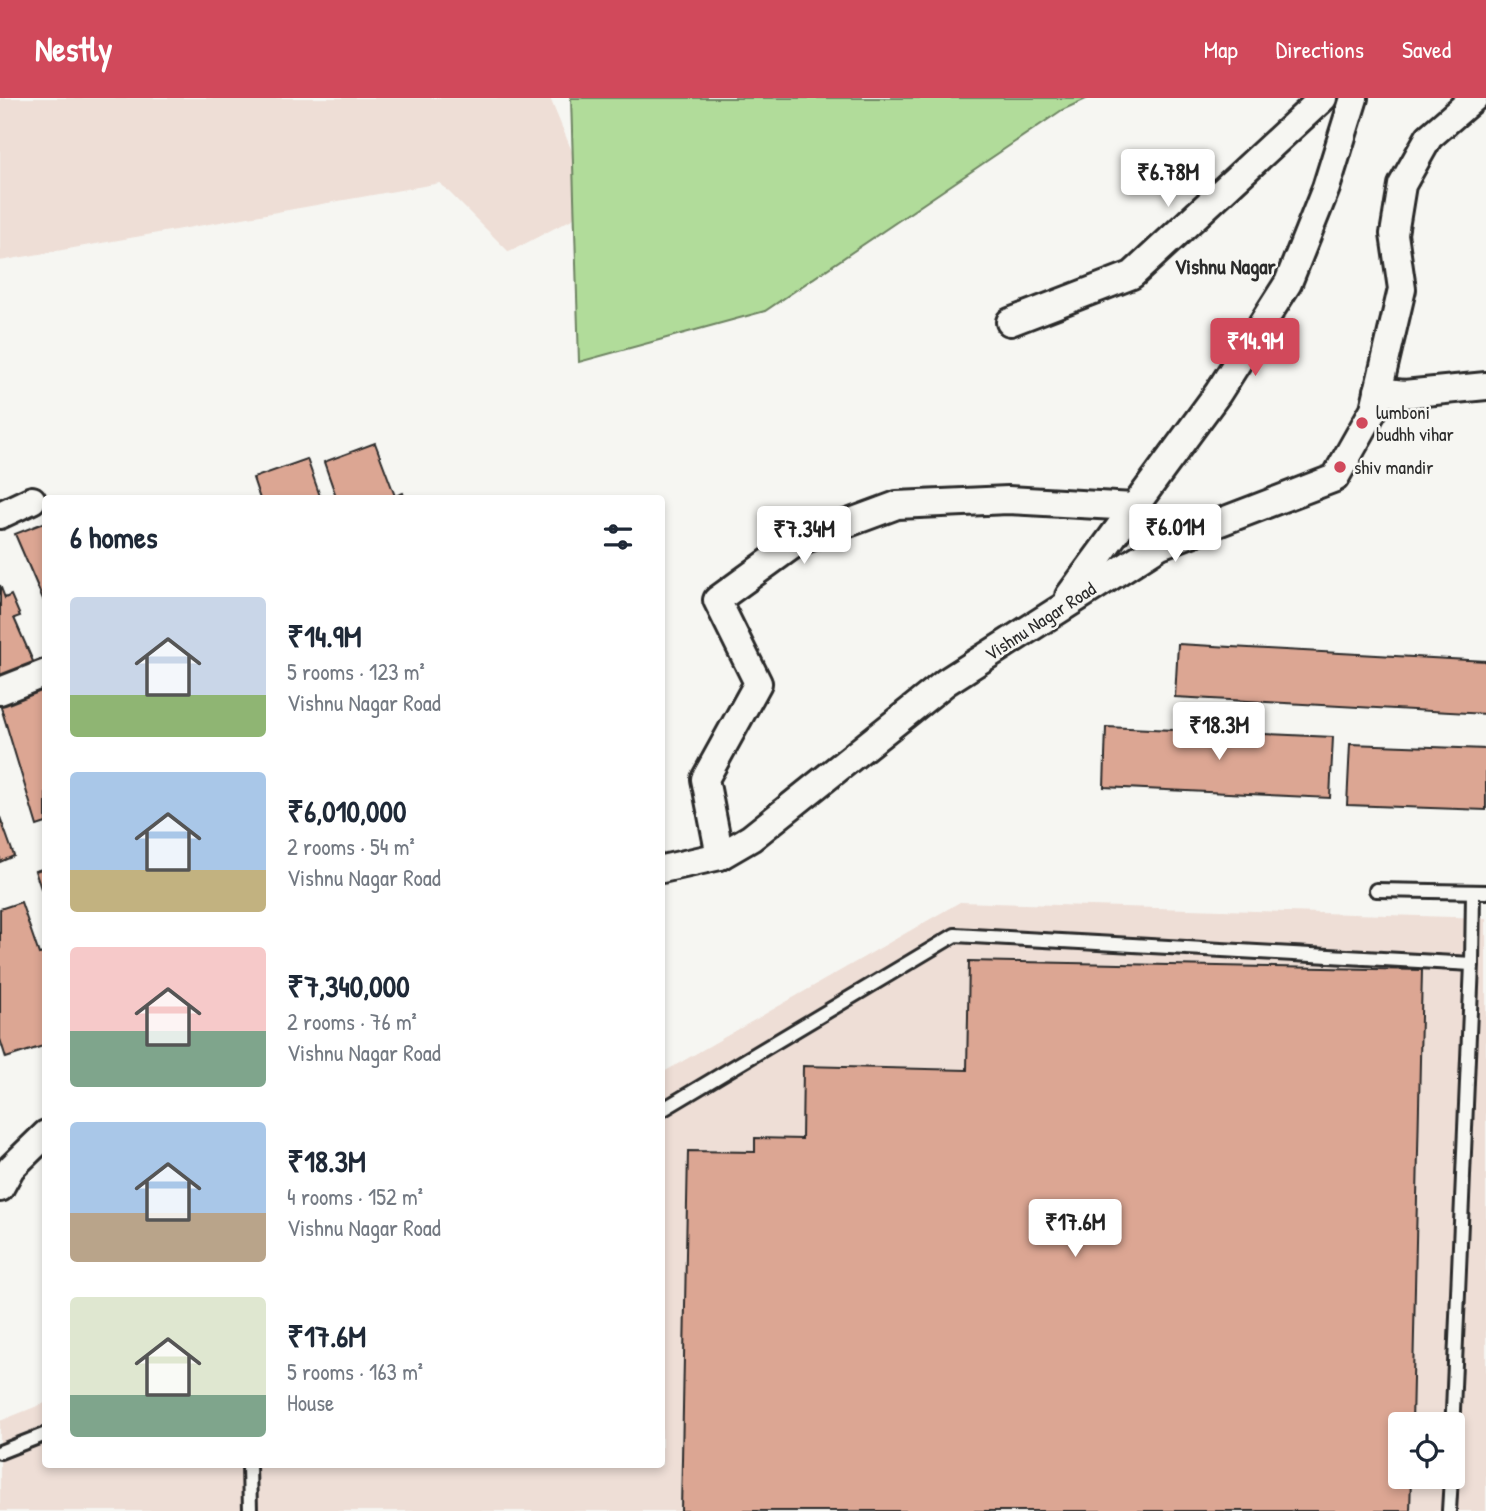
<!DOCTYPE html>
<html lang="en">
<head>
<meta charset="utf-8">
<style>
	:root { --surface:#fff; --page:#f6f6f7; --text:#1f2937; --muted:#747a83; --accent:#d1495b }
	body { margin:0; font-family:"Patrick Hand",sans-serif; background:var(--page); color:var(--text); height:100vh; display:flex; flex-direction:column; font-size:26px; white-space:nowrap }
	* { box-sizing:border-box; margin:0 }
	p { font-size:23px; color:var(--muted) }
	.icon { flex:none; width:38px; height:38px; fill:none; stroke:currentColor; stroke-width:2; stroke-linecap:round; stroke-linejoin:round }
	.map { position:relative; flex:1; overflow:hidden }
	.drawer { position:absolute; left:42px; top:397px; width:623px; height:973px; display:flex; flex-direction:column; background:var(--surface); border-radius:7px; box-shadow:0 4px 10px #0003 }
	.drawer>* { flex:none }
	.controls { position:absolute; left:1388px; top:1314px; display:grid; gap:14px }
	.controls a { display:grid; place-items:center; width:77px; height:77px; border-radius:7px; background:var(--surface); box-shadow:0 4px 10px #0003; font-size:35px }
	.price { position:absolute; translate:-50% -60px; padding:0 16px; border-radius:7px; background:#fff; color:#222; font-size:23px; line-height:46px; filter:drop-shadow(0 2px 4px #0008) }
	.price::after { content:''; position:absolute; left:50%; top:42px; width:21px; height:16px; margin-left:-10px; background:inherit; clip-path:polygon(0 0,100% 0,50% 100%) }
	.price.selected { background:var(--accent); color:#fff }
	ul { padding:0; list-style:none }
	li { display:flex; align-items:center; gap:21px; height:175px; padding:0 28px }
	li span { display:grid; place-items:center; flex:none; width:196px; height:140px; border-radius:7px; color:#555 }
	li>.icon { margin-inline-start:auto }
	span .icon { width:84px; height:84px; fill:#fffc; stroke-width:1 }
	li b { font-size:30px }
	h2 { display:flex; justify-content:space-between; align-items:center; height:84px; padding:0 28px; font-size:30px }
	header { display:flex; align-items:center; gap:42px; box-sizing:border-box; height:98px; padding:0 35px; background:var(--accent); color:#fff }
	header strong { font-size:33px }
	nav { display:flex; gap:38px; margin-inline-start:auto; font-size:24px }
	.map>svg:first-child { display:block }
	.built { fill:#eeded6; fill-rule:evenodd }
	.green { fill:#b1dc9a; stroke:#6e8462; stroke-width:2 }
	.building { fill:#dca693; stroke:#2b2b2b; stroke-width:2 }
	.lines { fill:none; stroke-linecap:round; stroke-linejoin:round }
	.service-casing { stroke:#2b2b2b; stroke-width:18 }
	.minor-casing { stroke:#2b2b2b; stroke-width:32 }
	.service { stroke:#f6f6f2; stroke-width:12 }
	.minor { stroke:#f6f6f2; stroke-width:26 }
	.poi-dot { fill:#d1495b; stroke:#f6f6f2; stroke-width:2.5 }
	.labels { text-anchor:middle; stroke-width:5; stroke-linejoin:round; paint-order:stroke }
	.poi-label { font-size:19px; fill:#2b2b2b; stroke:#f6f6f2; text-anchor:start }
	.street-label { font-size:19px; fill:#2b2b2b; stroke:#f6f6f2 }
	.neighbourhood-label { font-size:21px; font-weight:bold; fill:#2b2b2b; stroke:#f6f6f2 }
</style>
</head>
<body>
<header>
<strong>Nestly</strong>
<nav><a>Map</a><a>Directions</a><a>Saved</a></nav>
</header>
<div class="map">
<svg width="1486" height="1413" viewBox="0 0 1486 1413">
	<rect width="100%" height="100%" fill="#f6f6f2"/>
	<filter id="ink" filterUnits="userSpaceOnUse"><feTurbulence type="fractalNoise" baseFrequency=".0143" numOctaves="2"/><feDisplacementMap in="SourceGraphic" scale="14" xChannelSelector="R" yChannelSelector="G"/><feConvolveMatrix kernelMatrix="1 2 1 2 8 2 1 2 1" color-interpolation-filters="sRGB"/></filter>
	<g filter="url(#ink)">
		<g class="built">
			<polygon points="0,0 550,0 595,109 509,154 440,85 0,163"/>
			<path d="M960,804L1486,820V1413H0V1323L45,1305L46,1367H662V975ZM1400,1326H1452V1379H1400Z"/>
		</g>
		<polygon class="green" points="571,0 1088,0 1062,12 765,213 579,264"/>
		<g class="building">
			<polygon points="375,345 395,398 403,395 405,401 337,401 324,364"/>
			<polygon points="307,361 321,401 260,401 253,380"/>
			<polygon points="46,424 46,508 15,436"/>
			<polygon points="0,487 5,500 11,497 20,518 14,520 35,568 0,582"/>
			<polygon points="1178,546 1486,563 1486,616 1175,599"/>
			<polygon points="46,585 46,725 37,728 0,606"/>
			<polygon points="1106,629 1333,639 1330,700 1104,689"/>
			<polygon points="1350,646 1486,651 1486,712 1347,707"/>
			<polygon points="0,719 14,758 0,764"/>
			<polygon points="46,770 46,805 35,773"/>
			<polygon points="21,804 39,856 44,855 46,859 46,947 6,960 0,941 0,811"/>
			<polygon points="969,863 1422,872 1412,1326 1400,1326 1400,1379 1411,1379 1410,1413 681,1413 688,1053 755,1054 755,1040 802,1041 803,968 967,972"/>
		</g>
		<g class="lines">
			<defs>
				<g id="service">
					<polyline points="1376,792 1486,794"/>
					<polyline points="662,1012 955,837 1472,866 1473,794"/>
					<polyline points="1452,1336 1472,866"/>
					<polyline points="0,1354 46,1336"/>
					<polyline points="249,1367 250,1413"/>
					<polyline points="1449,1413 1451,1379"/>
				</g>
				<g id="minor">
					<polyline points="1010,224 1132,177 1323,0"/>
					<polyline points="1378,293 1404,296 1486,288"/>
					<polyline points="0,417 32,402"/>
					<polyline points="1069,498 1218,295 1288,185 1326,90 1354,0"/>
					<polyline points="0,593 46,575"/>
					<polyline points="720,758 705,681 758,585 717,502 797,444 897,407 1008,402 1134,409"/>
					<polyline points="662,771 720,758 751,740 946,584 1160,447 1335,380 1374,311 1402,191 1394,136 1402,87 1429,39 1474,0"/>
					<polyline points="0,1090 11,1070 46,1036"/>
				</g>
			</defs>
			<use href="#service" class="service-casing"/>
			<use href="#minor" class="minor-casing"/>
			<use href="#service" class="service"/>
			<use href="#minor" class="minor"/>
		</g>
	</g>
	<g class="poi-dot">
		<circle cx="1362" cy="325" r="7"/>
		<circle cx="1340" cy="369" r="7"/>
	</g>
	<g class="labels">
		<g class="poi-label">
			<text x="1376" y="321">lumboni<tspan x="1376" dy="22">budhh vihar</tspan></text>
			<text x="1354" y="376">shiv mandir</text>
		</g>
		<g class="street-label">
			<text transform="translate(1040 523) rotate(-33)" y="7">Vishnu Nagar Road</text>
		</g>
		<g class="neighbourhood-label">
			<text x="1225" y="176">Vishnu Nagar</text>
		</g>
	</g>
</svg>
<div class="controls">
<a><svg class="icon" aria-label="locate" viewBox="0 0 24 24"><circle cx="12" cy="12" r="6"/><path d="M12 2v4M12 18v4M2 12h4M18 12h4"/></svg></a>
</div>
<b class="price" style="left:1168px;top:111px">₹6.78M</b>
<b class="price selected" style="left:1255px;top:280px">₹14.9M</b>
<b class="price" style="left:1175px;top:466px">₹6.01M</b>
<b class="price" style="left:804px;top:468px">₹7.34M</b>
<b class="price" style="left:1219px;top:664px">₹18.3M</b>
<b class="price" style="left:1075px;top:1161px">₹17.6M</b>
<section class="drawer">
<h2>6 homes<svg class="icon" aria-label="filters" viewBox="0 0 24 24"><path d="M4 7h16M4 17h16"/><circle cx="9" cy="7" r="2"/><circle cx="15" cy="17" r="2"/></svg></h2>
<ul>
<li><span style="background:linear-gradient(#c9d6e8 70%,#8fb573 0)"><svg class="icon" aria-label="home" viewBox="0 0 24 24"><path d="M3 11l9-7 9 7M6 9v11h12V9"/></svg></span><div><b>₹14.9M</b><p>5 rooms · 123 m²</p><p>Vishnu Nagar Road</p></div></li>
<li><span style="background:linear-gradient(#a9c7e8 70%,#c2b280 0)"><svg class="icon" aria-label="home" viewBox="0 0 24 24"><path d="M3 11l9-7 9 7M6 9v11h12V9"/></svg></span><div><b>₹6,010,000</b><p>2 rooms · 54 m²</p><p>Vishnu Nagar Road</p></div></li>
<li><span style="background:linear-gradient(#f6c9c9 60%,#7fa58c 0)"><svg class="icon" aria-label="home" viewBox="0 0 24 24"><path d="M3 11l9-7 9 7M6 9v11h12V9"/></svg></span><div><b>₹7,340,000</b><p>2 rooms · 76 m²</p><p>Vishnu Nagar Road</p></div></li>
<li><span style="background:linear-gradient(#a9c7e8 65%,#b9a48a 0)"><svg class="icon" aria-label="home" viewBox="0 0 24 24"><path d="M3 11l9-7 9 7M6 9v11h12V9"/></svg></span><div><b>₹18.3M</b><p>4 rooms · 152 m²</p><p>Vishnu Nagar Road</p></div></li>
<li><span style="background:linear-gradient(#dfe7d0 70%,#7fa58c 0)"><svg class="icon" aria-label="home" viewBox="0 0 24 24"><path d="M3 11l9-7 9 7M6 9v11h12V9"/></svg></span><div><b>₹17.6M</b><p>5 rooms · 163 m²</p><p>House</p></div></li>
</ul>
</section>
</div>
</body>
</html>
